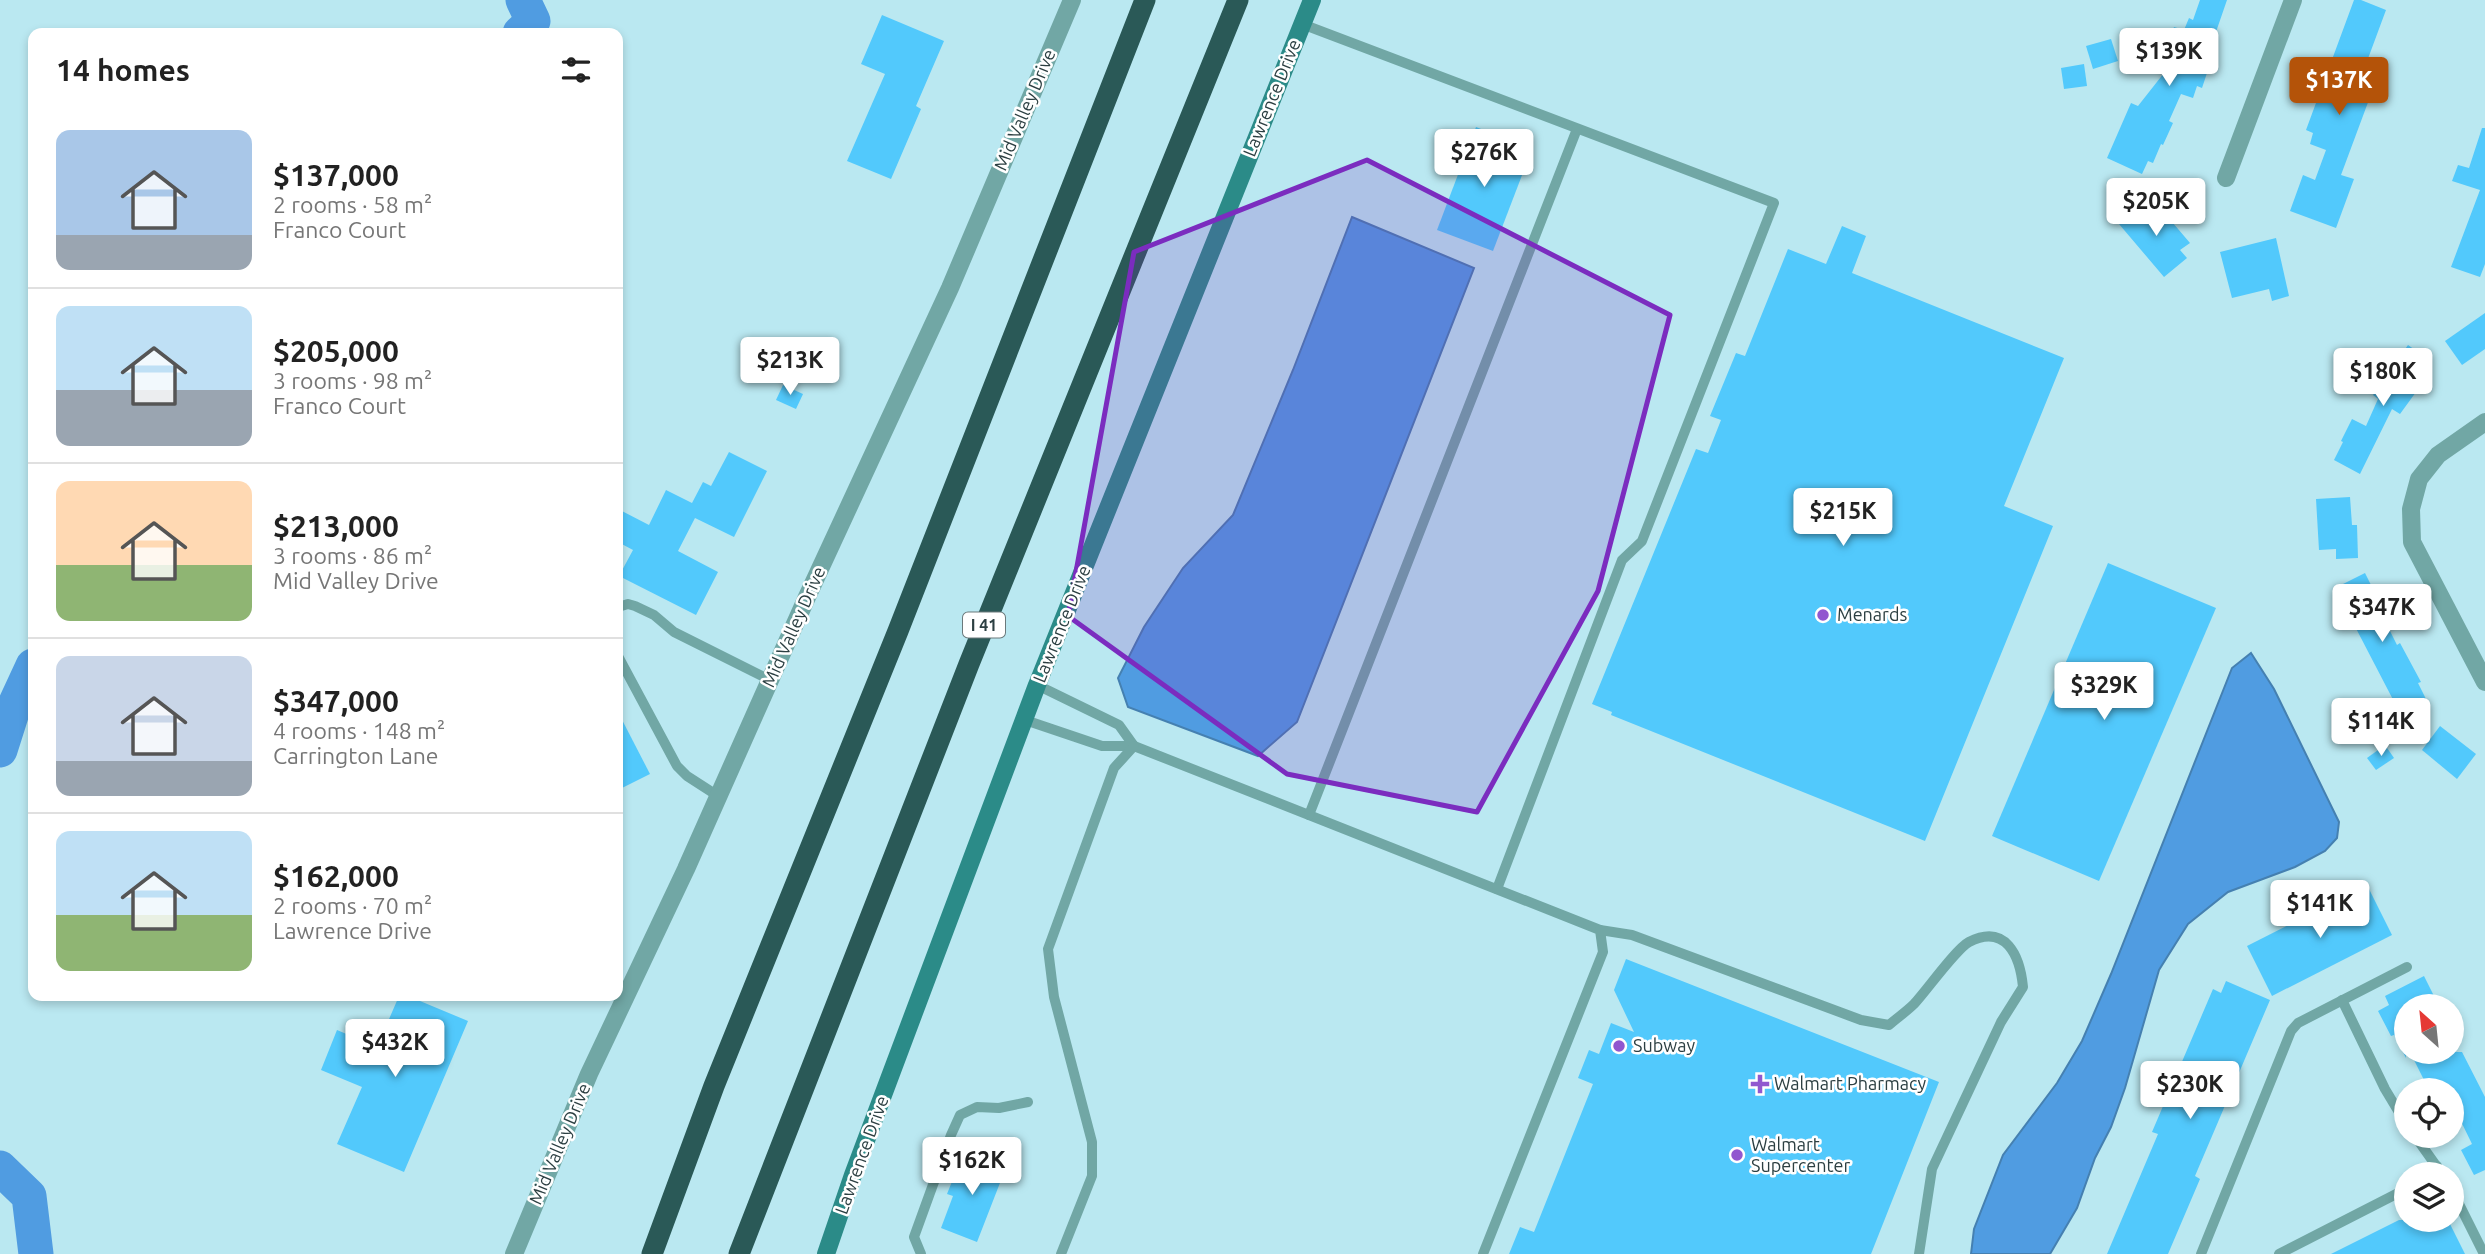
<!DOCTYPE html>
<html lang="en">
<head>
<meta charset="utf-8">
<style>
	:root { --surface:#fff; --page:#f2f2f2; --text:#222; --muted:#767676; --line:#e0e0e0; --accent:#b45309 }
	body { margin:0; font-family:Ubuntu,sans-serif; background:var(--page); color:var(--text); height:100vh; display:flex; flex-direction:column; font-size:26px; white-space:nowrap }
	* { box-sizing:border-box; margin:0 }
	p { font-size:23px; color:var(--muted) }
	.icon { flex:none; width:38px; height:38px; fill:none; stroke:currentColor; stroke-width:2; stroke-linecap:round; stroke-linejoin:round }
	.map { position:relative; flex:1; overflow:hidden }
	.drawer { position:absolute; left:28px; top:28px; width:595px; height:973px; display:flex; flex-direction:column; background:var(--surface); border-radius:14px; box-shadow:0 4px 10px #0003 }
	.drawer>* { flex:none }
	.needle { width:46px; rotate:333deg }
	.fabs { position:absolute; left:2394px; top:994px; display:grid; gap:14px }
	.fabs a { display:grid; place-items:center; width:70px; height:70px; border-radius:50%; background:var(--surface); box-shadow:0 4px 10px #0003; font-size:35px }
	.price { position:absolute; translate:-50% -60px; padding:0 16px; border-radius:7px; background:#fff; color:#222; font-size:23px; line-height:46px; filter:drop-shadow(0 2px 4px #0008) }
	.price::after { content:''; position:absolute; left:50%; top:42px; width:21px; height:16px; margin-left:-10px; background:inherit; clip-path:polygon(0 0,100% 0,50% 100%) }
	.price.current { background:var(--accent); color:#fff }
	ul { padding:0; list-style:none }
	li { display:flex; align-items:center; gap:21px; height:175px; padding:0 28px }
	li+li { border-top:2px solid var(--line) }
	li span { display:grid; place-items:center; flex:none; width:196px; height:140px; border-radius:14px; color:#555 }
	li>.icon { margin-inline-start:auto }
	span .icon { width:84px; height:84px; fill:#fffc; stroke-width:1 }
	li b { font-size:30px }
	h2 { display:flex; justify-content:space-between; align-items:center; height:84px; padding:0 28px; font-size:30px }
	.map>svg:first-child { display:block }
	.water { fill:#509ce1; stroke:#4580b1; stroke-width:2 }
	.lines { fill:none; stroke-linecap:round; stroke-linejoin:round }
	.river { stroke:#509ce1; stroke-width:35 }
	.building { fill:#52c9fc }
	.lane { stroke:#71a7a5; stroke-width:10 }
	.street { stroke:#71a7a5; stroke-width:18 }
	.secondary { stroke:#2b8b88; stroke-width:18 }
	.highway { stroke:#2a5957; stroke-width:21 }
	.marked { fill:#7b2cbf; fill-opacity:0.2; stroke:#7b2cbf; stroke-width:5; stroke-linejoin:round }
	.poi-dot { fill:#9157cf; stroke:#fff; stroke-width:2.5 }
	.labels { text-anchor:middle; stroke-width:5; stroke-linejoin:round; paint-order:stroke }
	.shield { fill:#fff; stroke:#6b797b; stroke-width:2 }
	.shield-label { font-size:16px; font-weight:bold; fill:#2c3f42 }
	.street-label { font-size:18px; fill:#2c3f42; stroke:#fff }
	.poi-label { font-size:18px; fill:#2c3f42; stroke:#fff; text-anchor:start }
</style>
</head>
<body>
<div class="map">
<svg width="2485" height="1254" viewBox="0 0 2485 1254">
	<rect width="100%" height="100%" fill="#bae8f1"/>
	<g class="water">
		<polygon points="1352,217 1474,268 1297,722 1258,756 1128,707 1118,678 1144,627 1183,568 1233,515 1293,370"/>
		<polygon points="2251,653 2274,689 2339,822 2337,838 2325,851 2295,867 2228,892 2188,924 2159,970 2125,1088 2111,1127 2095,1158 2077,1208 2050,1254 1971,1254 1974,1229 2003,1155 2057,1083 2082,1041 2111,974 2232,668"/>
	</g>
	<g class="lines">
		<g class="river">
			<polyline points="520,33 533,21 523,0"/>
			<polyline points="0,750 13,709 33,666"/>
			<polyline points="0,1168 29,1196 36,1254"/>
		</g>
	</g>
	<g class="building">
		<polygon points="2200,0 2227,0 2217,29 2213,42 2217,43 2202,88 2197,86 2193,98 2181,94 2169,121 2173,123 2163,145 2161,144 2153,163 2148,161 2142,174 2107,158 2131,103 2138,106 2164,73 2158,71 2174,27 2184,30 2189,18 2193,20"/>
		<polygon points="2354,0 2361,0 2386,10 2356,91 2370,97 2341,175 2354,179 2336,228 2290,211 2303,175 2315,180 2326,150 2310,144 2313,133 2306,130"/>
		<polygon points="882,15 944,41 916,106 921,109 891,179 847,161 885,74 861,64"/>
		<polygon points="2111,39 2118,61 2093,69 2086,46"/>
		<polygon points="2084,64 2087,86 2064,89 2061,68"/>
		<polygon points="1476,127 1532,149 1493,251 1437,230"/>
		<polygon points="2482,128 2485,128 2485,264 2480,277 2451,267 2480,190 2452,181 2458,165 2469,168"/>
		<polygon points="2143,204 2149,212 2154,207 2158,211 2161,209 2190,243 2180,250 2187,258 2164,277 2119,224"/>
		<polygon points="1842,226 1866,236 1852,273 2064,358 2004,506 2053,526 1925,841 1611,715 1612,712 1592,704 1696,449 1708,453 1721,420 1710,416 1736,353 1745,356 1788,249 1826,264"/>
		<polygon points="2276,238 2289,296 2272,301 2269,289 2232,298 2220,252"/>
		<polygon points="2485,313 2485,349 2462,365 2445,341"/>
		<polygon points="2408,345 2432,362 2421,379 2424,381 2400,414 2392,409 2360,474 2334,460 2343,442 2341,441 2352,419 2366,426 2378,399 2373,395"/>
		<polygon points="783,385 803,394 796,409 776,400"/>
		<polygon points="729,452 767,471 734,537 695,518 678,551 718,572 696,615 619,576 633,550 618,542 618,509 649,525 666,490 692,503 703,482 711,486"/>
		<polygon points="2350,497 2352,525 2357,525 2358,558 2336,559 2336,549 2319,550 2316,499"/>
		<polygon points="2108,563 2216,608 2099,881 1992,836"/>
		<polygon points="2365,573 2384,611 2381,613 2397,645 2400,643 2421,682 2418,683 2427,701 2401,715 2335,588"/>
		<polygon points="618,712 650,774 618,790"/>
		<polygon points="2440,726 2476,754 2457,779 2422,750"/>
		<polygon points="2385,745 2394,758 2376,770 2367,758"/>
		<polygon points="2367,885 2392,935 2272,996 2247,946"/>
		<polygon points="1626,959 1939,1082 1871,1254 1509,1254 1520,1227 1534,1232 1593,1084 1578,1078 1589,1050 1599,1054 1611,1023 1634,1032 1614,990"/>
		<polygon points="2424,976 2439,1006 2406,1006 2406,1058 2394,1035 2391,1036 2378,1011 2389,1005 2385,996"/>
		<polygon points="2226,981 2270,1000 2195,1176 2200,1179 2168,1254 2107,1254 2158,1134 2152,1132 2213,989 2221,993"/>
		<polygon points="399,996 408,996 468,1021 404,1172 337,1144 362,1087 321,1070 337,1030 377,1047"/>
		<polygon points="2410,1052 2462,1052 2485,1097 2485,1170 2474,1175 2461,1150 2472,1144 2452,1103 2452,1090 2429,1090"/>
		<polygon points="963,1154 1005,1170 977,1242 941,1228 953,1196 947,1194"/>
		<polygon points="2399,1220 2448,1220 2465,1254 2331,1254"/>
	</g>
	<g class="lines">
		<g class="lane">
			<polyline points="1302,24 1774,203 1642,541 1622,560 1497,889"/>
			<polyline points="618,607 628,604 635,606 654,615 674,632 770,680"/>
			<polyline points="618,656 677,766 687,776 718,796"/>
			<polyline points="1037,685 1119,725 1134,746"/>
			<polyline points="1025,720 1102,746 1134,746 1600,930 1603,952 1483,1254"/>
			<polyline points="1309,815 1577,129"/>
			<path d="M1600,930L1632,935L1861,1020L1889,1025C1897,1018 1907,1011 1914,1004C1927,990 1956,949 1969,942C2006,923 2020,956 2023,987L2001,1022L1932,1169L1919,1254"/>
			<polyline points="2342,1000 2385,1089 2406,1124"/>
			<polyline points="2415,1136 2442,1174"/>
			<polyline points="2426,1174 2437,1166"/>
			<polyline points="2452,1190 2484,1254"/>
			<polyline points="921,1254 914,1237 951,1135 960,1115 977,1107 999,1108 1028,1102"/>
			<polyline points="1061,1254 1092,1176 1092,1142 1054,997 1048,949 1114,768 1134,746"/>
			<polyline points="2201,1254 2291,1031 2298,1023 2407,967"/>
			<polyline points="2279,1254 2406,1189"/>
		</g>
		<g class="street">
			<polyline points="2226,178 2293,0"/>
			<polyline points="2485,422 2438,455 2419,479 2411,509 2412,542 2485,682"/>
			<polyline points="514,1254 589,1074 686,869 807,597 950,288 1072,0"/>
		</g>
		<polyline class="secondary" points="826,1254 853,1175 1037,685 1312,0"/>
		<g class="highway">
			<polyline points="652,1254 714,1086 898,631 1145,0"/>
			<polyline points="739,1254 969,664 1238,0"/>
		</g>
	</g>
	<path class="marked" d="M1367,160L1670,315L1598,591L1477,812L1287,774L1068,616L1134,252Z"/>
	<g class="poi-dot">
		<circle cx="1823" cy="615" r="7"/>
		<circle cx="1619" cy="1046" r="7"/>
		<path d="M1756.5 1073.5h7v7h7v7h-7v7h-7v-7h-7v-7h7z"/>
		<circle cx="1737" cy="1155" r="7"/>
	</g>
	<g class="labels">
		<rect class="shield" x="963" y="612.5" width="42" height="25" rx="5"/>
		<g class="shield-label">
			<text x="984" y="631">I 41</text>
		</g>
		<g class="street-label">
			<text transform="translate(1272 98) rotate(-68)" y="6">Lawrence Drive</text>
			<text transform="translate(1025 110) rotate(-67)" y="6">Mid Valley Drive</text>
			<text transform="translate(1062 624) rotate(-68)" y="6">Lawrence Drive</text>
			<text transform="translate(794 627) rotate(-66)" y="6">Mid Valley Drive</text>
			<text transform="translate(560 1144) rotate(-67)" y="6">Mid Valley Drive</text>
			<text transform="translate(862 1155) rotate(-70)" y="6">Lawrence Drive</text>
		</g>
		<g class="poi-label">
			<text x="1837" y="621">Menards</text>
			<text x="1633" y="1052">Subway</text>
			<text x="1774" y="1090">Walmart Pharmacy</text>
			<text x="1751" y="1151">Walmart<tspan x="1751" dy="21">Supercenter</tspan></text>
		</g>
	</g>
</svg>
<div class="fabs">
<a><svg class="needle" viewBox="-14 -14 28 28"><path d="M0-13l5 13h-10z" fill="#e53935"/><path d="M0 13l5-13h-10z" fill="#767676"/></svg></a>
<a><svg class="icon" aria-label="locate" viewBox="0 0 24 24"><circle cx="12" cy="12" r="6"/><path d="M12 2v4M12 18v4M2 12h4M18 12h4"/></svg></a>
<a><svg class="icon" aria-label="layers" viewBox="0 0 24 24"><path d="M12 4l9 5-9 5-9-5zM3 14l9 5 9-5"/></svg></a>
</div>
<b class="price" style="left:2169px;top:88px">$139K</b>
<b class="price current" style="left:2339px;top:117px">$137K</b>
<b class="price" style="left:1484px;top:189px">$276K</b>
<b class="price" style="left:2156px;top:238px">$205K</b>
<b class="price" style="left:790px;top:397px">$213K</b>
<b class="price" style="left:2383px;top:408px">$180K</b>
<b class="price" style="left:1843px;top:548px">$215K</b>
<b class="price" style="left:2382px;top:644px">$347K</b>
<b class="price" style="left:2104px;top:722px">$329K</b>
<b class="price" style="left:2381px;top:758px">$114K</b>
<b class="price" style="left:2320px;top:940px">$141K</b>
<b class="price" style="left:395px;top:1079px">$432K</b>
<b class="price" style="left:2190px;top:1121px">$230K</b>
<b class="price" style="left:972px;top:1197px">$162K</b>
<section class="drawer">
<h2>14 homes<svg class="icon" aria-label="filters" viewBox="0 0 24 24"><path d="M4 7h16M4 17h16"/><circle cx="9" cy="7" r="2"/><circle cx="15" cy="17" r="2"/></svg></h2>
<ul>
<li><span style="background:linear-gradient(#a9c7e8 75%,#9aa5b1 0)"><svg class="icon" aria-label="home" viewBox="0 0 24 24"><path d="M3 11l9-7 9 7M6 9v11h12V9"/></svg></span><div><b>$137,000</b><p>2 rooms · 58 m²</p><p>Franco Court</p></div></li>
<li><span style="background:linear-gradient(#bfe0f5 60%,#9aa5b1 0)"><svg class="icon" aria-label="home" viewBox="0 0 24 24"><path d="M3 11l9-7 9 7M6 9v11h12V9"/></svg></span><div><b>$205,000</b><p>3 rooms · 98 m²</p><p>Franco Court</p></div></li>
<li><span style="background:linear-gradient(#ffd9b3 60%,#8fb573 0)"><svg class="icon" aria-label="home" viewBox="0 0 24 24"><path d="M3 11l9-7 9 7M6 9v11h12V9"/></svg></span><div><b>$213,000</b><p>3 rooms · 86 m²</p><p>Mid Valley Drive</p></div></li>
<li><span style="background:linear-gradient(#c9d6e8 75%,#9aa5b1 0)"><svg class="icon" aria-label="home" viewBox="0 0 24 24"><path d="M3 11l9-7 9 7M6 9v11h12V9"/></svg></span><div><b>$347,000</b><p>4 rooms · 148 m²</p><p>Carrington Lane</p></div></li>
<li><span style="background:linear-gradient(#bfe0f5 60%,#8fb573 0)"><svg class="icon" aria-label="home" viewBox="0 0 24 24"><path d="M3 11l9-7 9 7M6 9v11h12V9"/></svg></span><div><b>$162,000</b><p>2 rooms · 70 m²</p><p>Lawrence Drive</p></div></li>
</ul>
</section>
</div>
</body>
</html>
